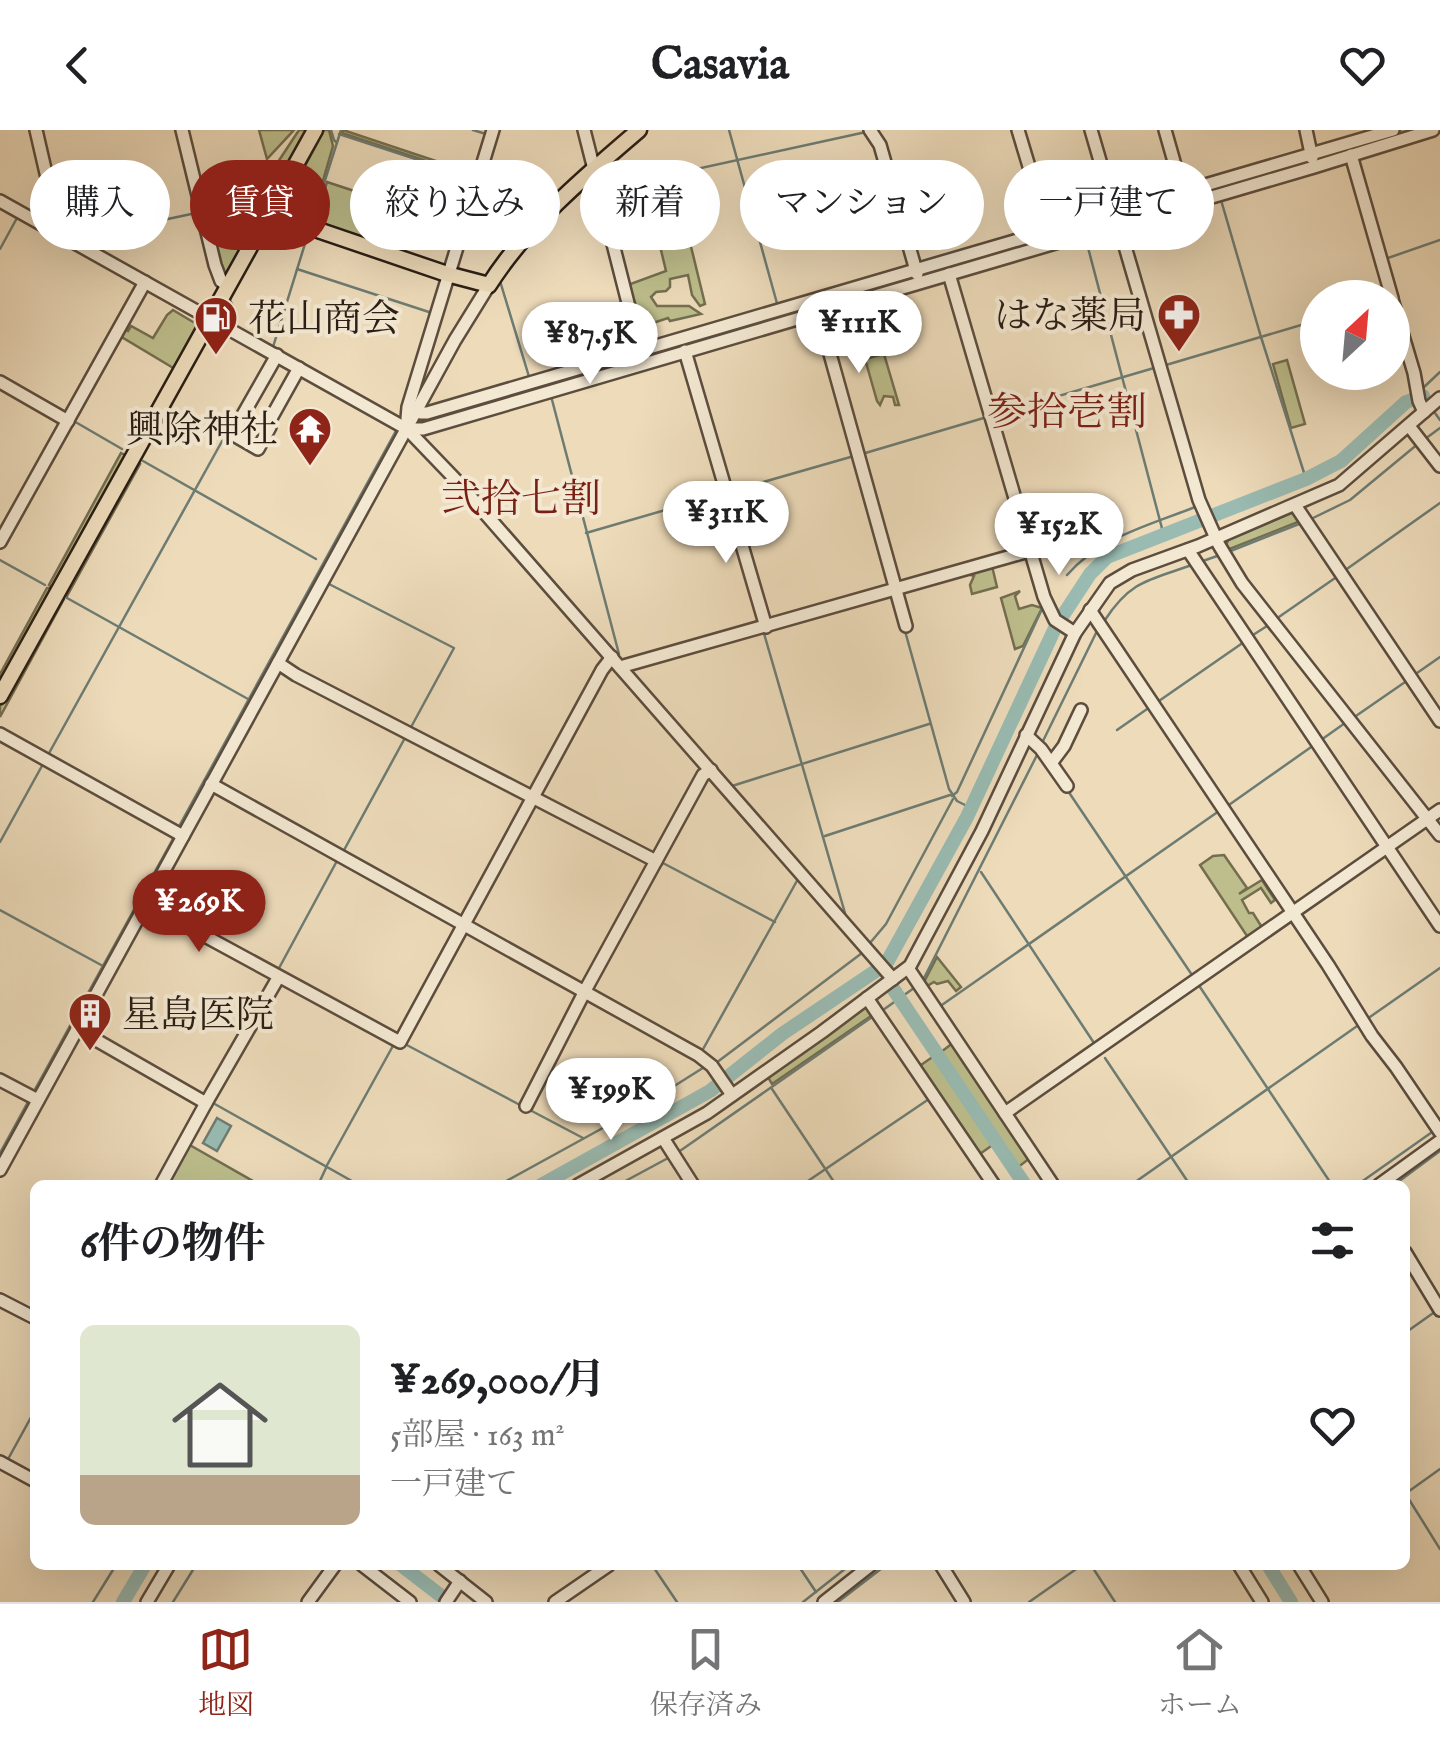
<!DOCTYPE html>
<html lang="ja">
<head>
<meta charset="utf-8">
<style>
	:root { --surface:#fff; --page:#f6f6f6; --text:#202124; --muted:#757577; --line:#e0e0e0; --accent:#8f2418 }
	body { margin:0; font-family:"IM FELL English","Noto Serif JP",serif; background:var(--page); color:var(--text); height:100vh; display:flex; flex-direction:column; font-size:38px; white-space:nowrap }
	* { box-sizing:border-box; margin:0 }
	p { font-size:32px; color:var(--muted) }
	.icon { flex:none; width:55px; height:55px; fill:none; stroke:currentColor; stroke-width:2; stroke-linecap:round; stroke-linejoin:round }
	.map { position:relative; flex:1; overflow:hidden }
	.details { position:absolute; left:30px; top:1050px; width:1380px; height:390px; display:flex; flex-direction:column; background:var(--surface); border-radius:15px; box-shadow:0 10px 40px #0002 }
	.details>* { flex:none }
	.hud { position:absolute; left:30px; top:30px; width:1380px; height:90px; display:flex; gap:20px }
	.needle { width:65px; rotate:26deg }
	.buttons { position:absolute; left:1300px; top:150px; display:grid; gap:20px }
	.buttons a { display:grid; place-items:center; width:110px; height:110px; border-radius:50%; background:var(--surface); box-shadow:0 10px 40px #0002; font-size:50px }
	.price { position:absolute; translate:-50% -85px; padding:0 22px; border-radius:35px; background:#fff; color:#222; font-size:32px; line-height:65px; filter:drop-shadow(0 2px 5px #0008) }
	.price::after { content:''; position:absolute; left:50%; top:60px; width:30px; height:22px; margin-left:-15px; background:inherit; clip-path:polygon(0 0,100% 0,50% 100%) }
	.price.active { background:var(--accent); color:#fff }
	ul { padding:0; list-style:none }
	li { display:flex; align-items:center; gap:30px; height:250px; padding:0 50px }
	li span { display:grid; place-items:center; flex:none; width:280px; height:200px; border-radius:15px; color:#555 }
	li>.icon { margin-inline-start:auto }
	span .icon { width:120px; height:120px; fill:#fffc; stroke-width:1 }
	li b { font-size:42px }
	h2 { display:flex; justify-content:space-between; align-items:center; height:120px; padding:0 50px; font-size:42px }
	.chip { padding:0 35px; border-radius:45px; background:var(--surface); box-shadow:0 10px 40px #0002; font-size:35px; line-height:90px }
	.chip.active { background:var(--accent); color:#fff }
	header { display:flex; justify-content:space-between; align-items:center; height:130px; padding:0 50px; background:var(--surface); font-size:45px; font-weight:700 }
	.tab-bar { display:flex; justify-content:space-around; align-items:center; height:140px; border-top:2px solid var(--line); background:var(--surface); font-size:28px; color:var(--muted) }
	.tab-bar a { display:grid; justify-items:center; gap:5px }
	.tab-bar .active { color:var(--accent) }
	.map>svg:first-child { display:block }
	.green { fill:#bdbe8c; stroke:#746e50; stroke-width:2.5 }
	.water { fill:#99bbb2; stroke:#6d7c73; stroke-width:2.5 }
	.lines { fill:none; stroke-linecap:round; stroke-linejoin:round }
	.stream { stroke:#6d7c73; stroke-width:2.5 }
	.river { stroke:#99bbb2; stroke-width:14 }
	.minor-casing { stroke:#5c4d3e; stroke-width:16 }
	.major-casing { stroke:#2b1e15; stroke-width:19 }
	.minor { stroke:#f3e8d2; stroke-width:11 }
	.major { stroke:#eddbba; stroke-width:14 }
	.labels { text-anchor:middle; stroke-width:8; stroke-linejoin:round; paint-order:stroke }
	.poi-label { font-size:38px; fill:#2b1e15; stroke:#f3e8d2; text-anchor:end }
	.neighbourhood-label { font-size:40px; fill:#7a1f14; stroke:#f3e8d2 }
</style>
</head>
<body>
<header><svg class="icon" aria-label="back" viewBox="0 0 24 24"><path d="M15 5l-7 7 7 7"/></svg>Casavia<svg class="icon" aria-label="heart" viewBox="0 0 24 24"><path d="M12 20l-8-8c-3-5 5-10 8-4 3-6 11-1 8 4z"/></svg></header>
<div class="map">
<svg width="1440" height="1472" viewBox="0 0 1440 1472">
	<rect width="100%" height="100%" fill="#eddbba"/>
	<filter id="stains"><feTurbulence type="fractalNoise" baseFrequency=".002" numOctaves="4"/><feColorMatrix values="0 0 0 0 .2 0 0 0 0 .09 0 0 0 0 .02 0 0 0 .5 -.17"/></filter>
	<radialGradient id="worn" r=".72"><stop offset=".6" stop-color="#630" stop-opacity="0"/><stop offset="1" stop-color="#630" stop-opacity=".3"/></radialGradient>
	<g class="green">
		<polygon points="259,0 294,0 267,29"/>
		<polygon points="299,0 308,0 284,42 281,41 277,49 274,38"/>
		<polygon points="324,0 329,0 333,16 322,54 294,57"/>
		<polygon points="343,0 472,43 471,46 342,3"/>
		<polygon points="675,51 705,174 700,176 692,165 688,145 670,149 670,157 666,161 656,162 651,167 657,176 689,176 701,184 670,191 668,188 650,194 650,200 636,203 625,156 666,141 654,91 670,89 673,91 679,88 677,70 669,65 663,53"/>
		<polygon points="327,52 400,76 386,116 393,120 313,95"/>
		<polygon points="321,56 309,92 291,83 287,77 292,63"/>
		<polygon points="270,61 273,63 229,142 223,144 213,108 245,100"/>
		<polygon points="173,180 193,192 197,191 199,194 175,239 120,206 124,199 128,201 131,196 153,208 167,185"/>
		<polygon points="884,224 899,275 895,275 893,267 884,266 880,275 877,271 865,229"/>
		<polygon points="1287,230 1305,294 1291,298 1273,234"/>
		<polygon points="121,323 127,326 0,556 0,544 47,458 53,458 49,455"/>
		<polygon points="134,331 140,334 67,466 62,463 61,466 64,469 0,587 0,573"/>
		<polygon points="1296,381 1303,390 1227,420 1225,418 1228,410"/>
		<polygon points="992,436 997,457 972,464 970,455 974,446 967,444"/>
		<polygon points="1020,461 1015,466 1019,479 1032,475 1042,478 1023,516 1015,519 1001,468"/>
		<polygon points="1224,725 1247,758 1239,764 1262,750 1275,770 1271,773 1261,758 1242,770 1249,783 1253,783 1263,799 1249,809 1200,735 1213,726"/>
		<polygon points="937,827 961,857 956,861 948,851 937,854 934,852 927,856 924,852"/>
		<polygon points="867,874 872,881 871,886 772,954 768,947"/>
		<polygon points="954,912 1030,1028 1017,1038 941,922"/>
		<polygon points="934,926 994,1014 977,1026 918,937"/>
		<polygon points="188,1014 260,1055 165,1055"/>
	</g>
	<polygon class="water" points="217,988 231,996 217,1021 203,1013"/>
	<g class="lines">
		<g class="stream">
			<polyline points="331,0 334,10 336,12"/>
			<polyline points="473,0 486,4"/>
			<polyline points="729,0 778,177"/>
			<polyline points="339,4 474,48"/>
			<polyline points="605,59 866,2"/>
			<polyline points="295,61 322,55"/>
			<polyline points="1221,70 1261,207 1306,349"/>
			<polyline points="205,82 264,69 272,53"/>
			<polyline points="476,87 539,74"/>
			<polyline points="311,94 341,0"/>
			<polyline points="83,107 196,83"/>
			<polyline points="1086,110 1164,406"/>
			<polyline points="0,119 17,88"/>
			<polyline points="1385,129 1440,110"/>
			<polyline points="297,139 432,183"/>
			<polyline points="500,151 530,250"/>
			<polyline points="176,176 193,186"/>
			<polyline points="229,206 260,223"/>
			<polyline points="273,217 308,104"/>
			<polyline points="1166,235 1318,190"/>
			<polyline points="1423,258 1440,242"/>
			<polyline points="551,266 619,524 617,527"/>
			<polyline points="1435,283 1440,290"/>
			<polyline points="994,285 1154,238"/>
			<polyline points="72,290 122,319"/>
			<polyline points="1425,309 1440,298"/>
			<polyline points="862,324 987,287"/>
			<polyline points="143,331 316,429"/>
			<polyline points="732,361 854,326"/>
			<polyline points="1311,389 1350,370 1419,313"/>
			<polyline points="586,403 724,363"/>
			<polyline points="1228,422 1299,394"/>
			<polyline points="0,430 45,455"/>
			<polyline points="1200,432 1220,425"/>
			<polyline points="1344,441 1440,373"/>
			<path d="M1067,445C1100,407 1150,395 1195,377"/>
			<polyline points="329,454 454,518 410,599"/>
			<polyline points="67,468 248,569"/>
			<polyline points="1276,489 1338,446"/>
			<path d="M1105,490C1131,450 1150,450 1192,435"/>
			<polyline points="763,500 847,790"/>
			<polyline points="905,501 949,659 957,671 971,678"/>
			<polyline points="1253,505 1267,496"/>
			<polyline points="1417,543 1440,527"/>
			<polyline points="1156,573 1244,512"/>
			<polyline points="1353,588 1408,550"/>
			<polyline points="1117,600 1150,577"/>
			<polyline points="1321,610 1345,593"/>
			<polyline points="1042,613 1098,499"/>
			<polyline points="48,625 226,304"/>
			<polyline points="732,656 929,594"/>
			<polyline points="1068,661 1192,845"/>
			<polyline points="952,666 957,662 1042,479"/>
			<polyline points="1226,677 1314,615"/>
			<polyline points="177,700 397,299"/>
			<polyline points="825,706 950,665"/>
			<polyline points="0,712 43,634"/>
			<polyline points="343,722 406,606"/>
			<polyline points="661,732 775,792"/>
			<polyline points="981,742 1094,913"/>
			<polyline points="0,780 103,836"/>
			<polyline points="870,813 886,794 953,669"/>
			<polyline points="278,840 338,729"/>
			<polyline points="923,850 1037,625"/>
			<polyline points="1198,854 1332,1055"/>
			<polyline points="939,877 1219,681"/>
			<polyline points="883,880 914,858"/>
			<polyline points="1367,889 1440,838"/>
			<polyline points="403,913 520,975"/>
			<polyline points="702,921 798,749"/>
			<polyline points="1105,928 1190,1055"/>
			<polyline points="716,933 862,823"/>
			<polyline points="772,959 836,1055"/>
			<polyline points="33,963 174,707"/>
			<polyline points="213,973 359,1055"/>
			<polyline points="528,979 583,1008"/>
			<polyline points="0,1023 29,970"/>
			<polyline points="677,1023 875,885"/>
			<polyline points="326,1037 394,914"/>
			<polyline points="318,1055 326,1038"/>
			<polyline points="499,1055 641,977 706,936"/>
			<polyline points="618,1055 670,1027"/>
			<polyline points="802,1055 929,969"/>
			<polyline points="1131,1055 1360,894"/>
			<polyline points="1357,1055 1435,1000"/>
			<polyline points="1394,1055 1440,1021"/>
			<polyline points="1405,1203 1436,1181"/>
			<polyline points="7,1331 35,1280"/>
			<polyline points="1405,1363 1440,1419"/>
			<polyline points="1405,1364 1440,1339"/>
			<polyline points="652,1435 677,1472"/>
			<polyline points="798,1435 816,1462"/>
			<polyline points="1091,1435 1115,1472"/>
			<polyline points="93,1472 116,1435"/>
			<polyline points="173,1472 196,1435"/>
			<polyline points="803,1472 850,1435"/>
			<polyline points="838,1472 886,1435"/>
			<polyline points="1029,1472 1082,1435"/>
		</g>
		<g class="river">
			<polyline points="1378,10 1411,0"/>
			<polyline points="892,857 1025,1055"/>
			<polyline points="541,1055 710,961 782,904 886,834 967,687 1056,496 1090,444 1107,427 1306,349 1341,331 1406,272 1423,266"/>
			<polyline points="401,1435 449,1472"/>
			<polyline points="1268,1435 1291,1472"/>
			<polyline points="123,1472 145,1435"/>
		</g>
		<defs>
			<g id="minor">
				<polyline points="36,0 60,104"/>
				<polyline points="182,0 215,135 221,151 228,156"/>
				<polyline points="584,0 642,228"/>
				<polyline points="870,0 880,15 917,144"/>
				<polyline points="1018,0 1050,106"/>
				<polyline points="1091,0 1199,370 1219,415 1242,453 1440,705"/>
				<polyline points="1165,0 1185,70"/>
				<polyline points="1306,0 1312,28"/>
				<polyline points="1351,25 1392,168"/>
				<polyline points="0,71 407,299 455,349 893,849"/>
				<polyline points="949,144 1044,467 1055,490 1075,503"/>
				<polyline points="221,168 228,181 226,198"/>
				<polyline points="1392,169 1414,243 1419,271 1424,282"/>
				<polyline points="818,181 906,496"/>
				<polyline points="685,221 766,497"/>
				<polyline points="277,225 232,304 258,319 270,297 270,290 299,238"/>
				<polyline points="0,252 68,291"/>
				<polyline points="421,283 427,283 1393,0"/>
				<polyline points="407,289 408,277 493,0"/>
				<polyline points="1409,296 1440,336"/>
				<polyline points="407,299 423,299 1314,37 1433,0"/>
				<polyline points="1295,375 1440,591"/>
				<polyline points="0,412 145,152"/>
				<polyline points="1188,420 1440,796"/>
				<polyline points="1090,480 1328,835 1372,906 1396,937 1440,1002"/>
				<polyline points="278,533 296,545 656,731"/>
				<polyline points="620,537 1029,421"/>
				<polyline points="0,604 183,706"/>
				<polyline points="1026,605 1041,619 1067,656"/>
				<polyline points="1052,632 1064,616 1081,580"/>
				<polyline points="211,654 698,925 712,936 732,965"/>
				<polyline points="146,774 400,912 602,540 612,527"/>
				<polyline points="908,838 1053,1055"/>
				<polyline points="867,868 994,1055"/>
				<polyline points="77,899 206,973 278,848"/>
				<polyline points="0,950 38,970"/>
				<polyline points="526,976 587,857 703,645 711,640"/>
				<polyline points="1005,983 1440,680"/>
				<polyline points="663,1008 693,1055"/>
				<polyline points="0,1040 455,210 489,155"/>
				<polyline points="161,1055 206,973"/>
				<polyline points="578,1055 707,983 822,902 910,836 982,701 1075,503 1110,453 1132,440 1198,416 1339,355 1440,268"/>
				<polyline points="1379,1055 1440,1011"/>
				<polyline points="1405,1122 1440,1180"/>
				<polyline points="0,1170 35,1188"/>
				<polyline points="0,1332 35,1351"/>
				<polyline points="362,1435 410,1472"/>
				<polyline points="439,1435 486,1472"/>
				<polyline points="941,1435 964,1472"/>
				<polyline points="1239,1435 1262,1472"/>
				<polyline points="1299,1435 1322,1472"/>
				<polyline points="147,1472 169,1435"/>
				<polyline points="308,1472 335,1435"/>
				<polyline points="446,1472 460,1451"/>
				<polyline points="555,1472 609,1435"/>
				<polyline points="824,1472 871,1435"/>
			</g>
			<g id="major">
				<path d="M268,83L447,144L489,155C527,95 585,46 639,0"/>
				<polyline points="0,566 315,0"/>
			</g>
		</defs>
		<use href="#minor" class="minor-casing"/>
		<use href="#major" class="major-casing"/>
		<use href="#minor" class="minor"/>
		<use href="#major" class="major"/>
	</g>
	<defs>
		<symbol id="pharmacy-pin" viewBox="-11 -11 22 30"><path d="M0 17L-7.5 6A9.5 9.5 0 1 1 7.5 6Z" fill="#8f2418" stroke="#f3e8d2"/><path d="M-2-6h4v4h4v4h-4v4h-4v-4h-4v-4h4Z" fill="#fff"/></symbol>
		<symbol id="fuel-pin" viewBox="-11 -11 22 30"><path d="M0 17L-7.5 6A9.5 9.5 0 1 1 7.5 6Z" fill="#8f2418" stroke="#f3e8d2"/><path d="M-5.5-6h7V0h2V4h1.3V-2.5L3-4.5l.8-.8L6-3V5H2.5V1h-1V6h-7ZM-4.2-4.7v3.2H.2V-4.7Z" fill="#fff"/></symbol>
		<symbol id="temple-pin" viewBox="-11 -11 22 30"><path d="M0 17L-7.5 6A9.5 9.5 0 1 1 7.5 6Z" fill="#8f2418" stroke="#f3e8d2"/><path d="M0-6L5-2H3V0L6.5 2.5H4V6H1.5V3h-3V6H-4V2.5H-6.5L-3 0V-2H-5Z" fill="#fff"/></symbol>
		<symbol id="building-pin" viewBox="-11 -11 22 30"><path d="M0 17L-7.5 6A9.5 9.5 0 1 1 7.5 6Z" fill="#8f2418" stroke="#f3e8d2"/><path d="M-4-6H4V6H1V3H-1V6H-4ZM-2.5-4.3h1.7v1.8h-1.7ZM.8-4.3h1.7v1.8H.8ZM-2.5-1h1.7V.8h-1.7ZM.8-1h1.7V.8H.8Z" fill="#fff"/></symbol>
	</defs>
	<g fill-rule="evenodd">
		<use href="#pharmacy-pin" x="1154" y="160" width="50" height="68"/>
		<use href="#fuel-pin" x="191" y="163" width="50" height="68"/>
		<use href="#temple-pin" x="285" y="274" width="50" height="68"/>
		<use href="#building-pin" x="65" y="859" width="50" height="68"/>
	</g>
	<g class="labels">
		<g class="poi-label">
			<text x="1146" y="198">はな薬局</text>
			<text x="248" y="201" text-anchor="start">花山商会</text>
			<text x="278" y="312">興除神社</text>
			<text x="122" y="897" text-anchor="start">星島医院</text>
		</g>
		<g class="neighbourhood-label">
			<text x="1067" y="295">参拾壱割</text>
			<text x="521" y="382">弐拾七割</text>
		</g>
	</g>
	<rect width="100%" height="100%" filter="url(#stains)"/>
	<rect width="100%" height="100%" fill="url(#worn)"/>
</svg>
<div class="buttons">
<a><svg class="needle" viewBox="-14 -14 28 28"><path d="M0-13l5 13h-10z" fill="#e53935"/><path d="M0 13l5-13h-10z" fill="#757577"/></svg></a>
</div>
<b class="price" style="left:859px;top:246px">¥111K</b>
<b class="price" style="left:590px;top:257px">¥87.5K</b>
<b class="price" style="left:726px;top:436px">¥311K</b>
<b class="price" style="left:1059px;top:448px">¥152K</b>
<b class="price active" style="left:199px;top:825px">¥269K</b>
<b class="price" style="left:611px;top:1013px">¥199K</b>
<div class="hud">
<a class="chip">購入</a>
<a class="chip active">賃貸</a>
<a class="chip">絞り込み</a>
<a class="chip">新着</a>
<a class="chip">マンション</a>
<a class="chip">一戸建て</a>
</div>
<section class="details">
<h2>6件の物件<svg class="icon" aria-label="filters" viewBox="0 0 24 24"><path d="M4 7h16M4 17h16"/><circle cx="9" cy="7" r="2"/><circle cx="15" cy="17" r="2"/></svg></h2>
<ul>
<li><span style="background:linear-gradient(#dfe7d0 75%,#b9a48a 0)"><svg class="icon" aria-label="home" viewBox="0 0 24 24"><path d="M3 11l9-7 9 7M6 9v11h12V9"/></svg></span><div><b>¥269,000/月</b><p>5部屋 · 163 m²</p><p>一戸建て</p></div><svg class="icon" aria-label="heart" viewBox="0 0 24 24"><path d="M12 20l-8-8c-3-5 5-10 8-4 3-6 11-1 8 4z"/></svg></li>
</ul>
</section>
</div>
<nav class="tab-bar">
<a class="active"><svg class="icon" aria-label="map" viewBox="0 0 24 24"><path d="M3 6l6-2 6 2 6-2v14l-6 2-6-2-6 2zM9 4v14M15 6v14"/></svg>地図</a>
<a><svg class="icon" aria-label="saved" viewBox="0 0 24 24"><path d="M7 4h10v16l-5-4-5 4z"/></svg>保存済み</a>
<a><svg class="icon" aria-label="home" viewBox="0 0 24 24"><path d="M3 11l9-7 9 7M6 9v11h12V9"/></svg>ホーム</a>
</nav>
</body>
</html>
